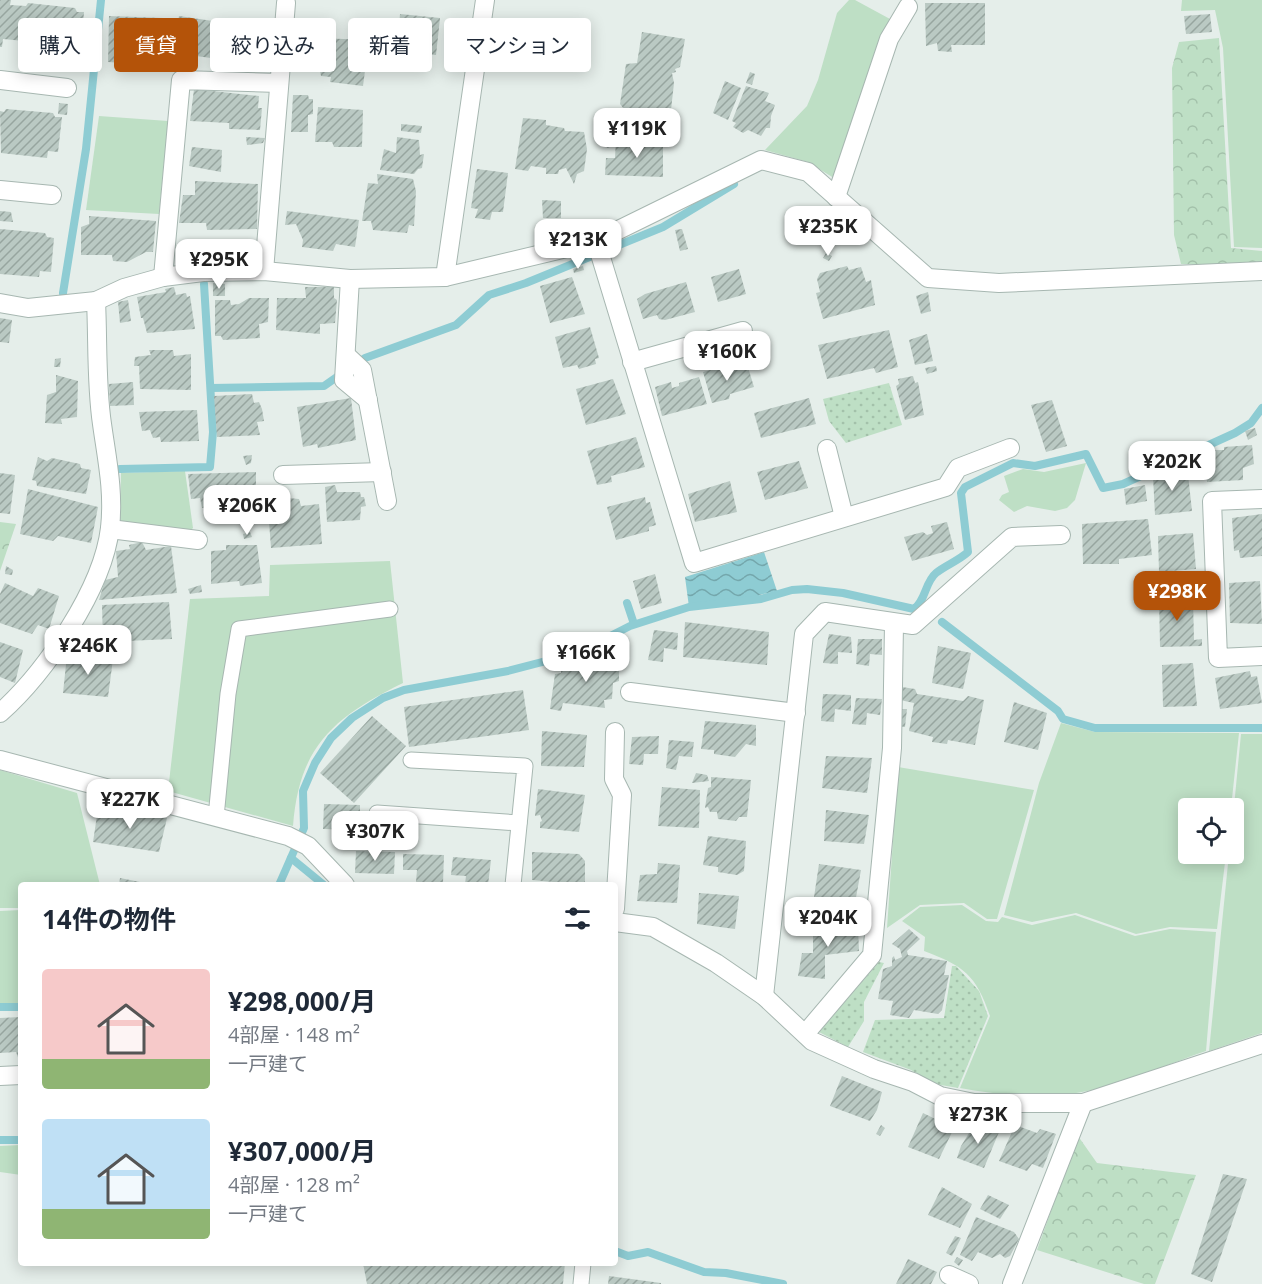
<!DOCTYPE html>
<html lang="ja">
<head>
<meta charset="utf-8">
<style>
	:root { --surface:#fff; --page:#f6f6f7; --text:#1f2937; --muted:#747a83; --accent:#b45309 }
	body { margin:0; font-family:"Open Sans","Noto Sans JP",sans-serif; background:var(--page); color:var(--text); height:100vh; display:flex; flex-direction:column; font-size:22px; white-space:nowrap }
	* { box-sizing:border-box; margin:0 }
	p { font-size:20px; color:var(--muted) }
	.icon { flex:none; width:33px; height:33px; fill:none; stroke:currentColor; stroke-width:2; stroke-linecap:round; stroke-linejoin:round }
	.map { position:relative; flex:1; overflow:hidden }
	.side { position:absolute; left:18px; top:882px; width:600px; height:384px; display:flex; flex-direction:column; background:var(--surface); border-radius:6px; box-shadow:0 3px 15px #0003 }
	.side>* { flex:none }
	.top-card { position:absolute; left:18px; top:18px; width:600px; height:54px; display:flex; gap:12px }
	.fabs { position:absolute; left:1178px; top:798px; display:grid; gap:12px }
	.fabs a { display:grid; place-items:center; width:66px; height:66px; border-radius:6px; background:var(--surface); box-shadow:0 3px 15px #0003; font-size:30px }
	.price { position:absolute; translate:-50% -51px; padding:0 14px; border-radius:12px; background:#fff; color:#222; font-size:20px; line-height:39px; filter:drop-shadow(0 2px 3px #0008) }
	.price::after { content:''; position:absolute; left:50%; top:36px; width:18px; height:14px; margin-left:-9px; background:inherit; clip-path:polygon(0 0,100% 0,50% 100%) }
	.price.on { background:var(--accent); color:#fff }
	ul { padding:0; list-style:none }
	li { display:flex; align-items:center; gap:18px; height:150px; padding:0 24px }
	li span { display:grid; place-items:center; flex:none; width:168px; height:120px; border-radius:6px; color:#555 }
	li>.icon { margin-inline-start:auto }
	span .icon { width:72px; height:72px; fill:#fffc; stroke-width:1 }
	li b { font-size:26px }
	h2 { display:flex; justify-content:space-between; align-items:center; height:72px; padding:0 24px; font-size:26px }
	.chip { padding:0 21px; border-radius:6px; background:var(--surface); box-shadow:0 3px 15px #0003; font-size:21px; line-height:54px }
	.chip.on { background:var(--accent); color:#fff }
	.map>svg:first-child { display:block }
	.grass { fill:#bedfc5 }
	.forest { fill:url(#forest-crowns) }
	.park { fill:url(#park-dots) }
	.water { fill:url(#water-waves) }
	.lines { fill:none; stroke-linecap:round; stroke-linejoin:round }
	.stream { stroke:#8eccd3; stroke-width:8 }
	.building { fill:url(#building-hatch) }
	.service-casing { stroke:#a7b7b1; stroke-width:17 }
	.minor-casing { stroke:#a7b7b1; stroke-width:20 }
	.service { stroke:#fff; stroke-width:15 }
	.minor { stroke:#fff; stroke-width:18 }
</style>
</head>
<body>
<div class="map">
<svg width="1262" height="1284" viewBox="0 0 1262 1284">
	<defs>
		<pattern id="forest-crowns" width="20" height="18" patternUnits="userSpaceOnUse" patternTransform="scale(1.5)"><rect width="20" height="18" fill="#bedfc5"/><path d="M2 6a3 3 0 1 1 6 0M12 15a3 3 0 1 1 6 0" fill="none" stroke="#a3c1aa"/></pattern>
		<pattern id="park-dots" width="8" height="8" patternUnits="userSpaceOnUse" patternTransform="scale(1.5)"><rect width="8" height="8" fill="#bedfc5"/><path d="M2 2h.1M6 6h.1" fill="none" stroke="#a3c1aa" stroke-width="1.8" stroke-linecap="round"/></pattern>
		<pattern id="water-waves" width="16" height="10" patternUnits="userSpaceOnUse" patternTransform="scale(1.5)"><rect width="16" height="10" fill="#8eccd3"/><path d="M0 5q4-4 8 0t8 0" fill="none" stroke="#74a7ac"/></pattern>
		<pattern id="building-hatch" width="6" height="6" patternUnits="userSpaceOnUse" patternTransform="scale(1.5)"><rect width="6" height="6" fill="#bac9c3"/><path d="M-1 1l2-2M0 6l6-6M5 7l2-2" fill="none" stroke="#97a59f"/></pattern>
	</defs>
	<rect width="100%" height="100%" fill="#e5eeea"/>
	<g class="grass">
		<polygon points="849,0 855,0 890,19 837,180 808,162 765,150 807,106 818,80 837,13"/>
		<polygon points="1182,0 1262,0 1262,248 1234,247 1223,48 1215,10 1181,11"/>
		<polygon points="99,116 168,121 159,214 86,210"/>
		<polygon points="1086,463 1075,500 1067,508 1055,511 1027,506 1014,512 999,500 1002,495 1009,492 1004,476 1023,469 1044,472"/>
		<polygon points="185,471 193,528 187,534 120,526 121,473"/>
		<path d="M390,561L403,683C334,717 299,746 293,826L168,791L190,599L269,596L270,565Z"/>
		<polygon points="1061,723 1095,732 1239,733 1231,808 1188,808 1188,854 1226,854 1217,929 1170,927 1136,934 1076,913 1032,922 1004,915 1039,783"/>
		<polygon points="1241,734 1262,734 1262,1033 1209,1051 1229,854 1233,854 1233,817"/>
		<polygon points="898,767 1034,790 997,919 987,919 964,903 920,905 887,928"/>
		<polygon points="0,770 77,793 100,885 21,885 21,908 0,908"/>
		<path d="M962,905L986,921L998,922L1002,917L1032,925L1075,915L1135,936L1170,929L1216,932L1206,1051C1159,1067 1110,1091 1061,1095C1027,1098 993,1094 960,1088L990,1016C976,975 964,966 924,951L925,937L902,921L920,907Z"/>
		<polygon points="21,910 21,1003 0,1003 0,911"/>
		<polygon points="21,1145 21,1175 0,1172 0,1146"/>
	</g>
	<g class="forest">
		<polygon points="1219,38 1231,248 1262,251 1262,265 1181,264 1174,235 1172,68 1179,42"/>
		<polygon points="0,522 16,524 0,571"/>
		<polygon points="1078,1136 1097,1163 1196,1175 1155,1284 1144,1284 1037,1250"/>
	</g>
	<g class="park">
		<polygon points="889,383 902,425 846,443 829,421 823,399"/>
		<polygon points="879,962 884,963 864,1002 864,1021 848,1047 819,1032"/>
		<polygon points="952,966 956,966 979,991 988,1016 958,1088 935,1084 911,1070 863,1052 875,1020 944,1018"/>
	</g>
	<polygon class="water" points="764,552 777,591 759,595 761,599 689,607 685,577"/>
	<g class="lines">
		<g class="stream">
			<polyline points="63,293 86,149 101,0"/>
			<polyline points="355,365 365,358 456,325 489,295 526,283 663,227 734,184"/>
			<polyline points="211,388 324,386 344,372"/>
			<polyline points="120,469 210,467 213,432 204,284"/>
			<polyline points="627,603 634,624"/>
			<polyline points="942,622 1058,711 1063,719 1095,728 1262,728"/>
			<polyline points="291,858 324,885"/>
			<path d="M279,885L304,828L303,791L315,763L331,738L352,718L383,698L404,690L508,671L577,653L630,626L689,607L761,599L792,590L807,589L843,593L914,609C926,600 925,582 936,573C946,565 958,561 968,552L961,493L965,487L1013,463L1035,466L1086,454L1103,488L1123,484L1235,433L1251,423L1262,408"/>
			<polyline points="0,1007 21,1007"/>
			<polyline points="0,1140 21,1140"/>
			<polyline points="615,1251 628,1256 648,1252 704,1272 726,1273 783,1284"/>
		</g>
	</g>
	<g class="building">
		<polygon points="0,0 11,0 10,5 26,6 28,3 75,8 77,12 84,12 81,47 70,46 69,53 23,48 24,41 3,39 2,47 0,47"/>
		<polygon points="925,3 985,3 985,45 951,45 952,52 938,51 937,43 926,46"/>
		<polygon points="400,14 440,18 436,55 397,51"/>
		<polygon points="1210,14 1212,32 1186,34 1184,16"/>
		<polygon points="109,16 163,18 159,66 146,64 133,70 124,70 123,63 108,62"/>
		<polygon points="179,16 253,27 251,48 257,48 254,69 227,65 226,60 196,56 197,41 183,39 184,31 176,30"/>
		<polygon points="642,32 685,39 680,67 675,69 676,72 672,73 674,83 671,110 666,109 658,115 624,109 620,104 626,64 637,63"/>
		<polygon points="296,36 308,37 309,42 319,43 318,38 369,40 363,86 330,82 331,77 321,76 320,71 308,72 307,65 292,65"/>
		<polygon points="176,45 188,45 187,69 175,67"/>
		<polygon points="750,72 755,74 752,85 746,83"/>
		<polygon points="725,81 741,88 728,120 713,113"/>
		<polygon points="746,86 769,93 765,101 775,105 771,116 770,128 766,128 761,136 748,130 743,133 733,127 736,123 732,121"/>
		<polygon points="194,89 259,96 258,108 262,108 260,130 229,129 229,123 190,121"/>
		<polygon points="293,95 308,95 309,99 313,99 313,114 308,115 308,132 291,132"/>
		<polygon points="59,103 68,104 67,115 58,114"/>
		<polygon points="318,107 363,110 362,147 334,147 332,142 315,142"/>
		<polygon points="6,109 53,113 55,117 62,117 58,152 48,151 47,158 1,153 0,111 4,112"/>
		<polygon points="523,118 546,120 546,125 564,128 565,131 584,132 587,149 584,171 577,174 574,184 566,168 559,170 558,174 546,174 546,168 531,166 528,171 515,169"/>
		<polygon points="401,124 422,126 421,133 401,131"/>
		<polygon points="246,137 265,138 263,143 247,145"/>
		<polygon points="397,137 419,140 420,155 424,154 422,168 418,169 414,174 380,170 384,149 396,153"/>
		<polygon points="616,139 663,141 663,177 605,175 606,158 615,158"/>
		<polygon points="608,140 613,146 607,148 605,143"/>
		<polygon points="192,147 222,150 221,172 189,166"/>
		<polygon points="477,169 508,173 503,212 492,212 490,220 475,218 478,209 471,208"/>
		<polygon points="377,174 413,179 416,191 414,226 409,225 407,233 373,230 371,221 362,221 368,183 378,184"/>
		<polygon points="195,181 258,184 257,229 207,230 206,223 179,223 183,195 195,195"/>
		<polygon points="542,200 561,201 561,218 543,218"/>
		<polygon points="0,211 11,212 13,222 0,221"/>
		<polygon points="287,211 359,220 355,247 336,244 333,251 302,247 303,240 296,224 285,225"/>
		<polygon points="89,216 156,221 153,252 146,252 127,262 113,261 112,255 81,255 81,227 89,224"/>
		<polygon points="0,229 45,233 47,237 54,238 51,272 40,271 39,277 0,274"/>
		<polygon points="682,229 688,249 680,251 675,230"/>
		<polygon points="826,253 832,256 829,261 823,258"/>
		<polygon points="583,266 584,270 574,273 573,269"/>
		<polygon points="847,266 849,270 861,267 866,282 871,280 875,305 823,319 816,293 820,292 817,279 820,273"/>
		<polygon points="739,269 746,294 718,302 711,277"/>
		<polygon points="572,277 585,314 550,323 540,286"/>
		<polygon points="686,282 695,312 665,320 659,319 657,315 643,319 637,299 645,294"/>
		<polygon points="213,283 225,284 225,296 213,296"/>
		<polygon points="174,287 176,295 186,293 187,297 190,296 195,329 147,333 143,318 141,318 137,297 166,292 165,289"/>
		<polygon points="305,287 334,287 334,298 337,300 335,323 320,324 320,334 276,330 277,298 306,298"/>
		<polygon points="928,292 931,311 921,314 916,296"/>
		<polygon points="249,298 269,298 268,322 259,324 260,338 223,340 221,336 215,336 215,300 230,300 231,305 239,304"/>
		<polygon points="128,300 131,321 120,323 118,302"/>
		<polygon points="0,318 12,320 9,343 0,342"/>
		<polygon points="590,327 599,358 595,359 596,364 579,369 577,365 563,368 555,337"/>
		<polygon points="889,330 898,367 876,373 874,368 827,379 818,345"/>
		<polygon points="927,334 933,361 915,365 909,340"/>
		<polygon points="149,350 173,350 174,356 191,354 191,390 140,389 139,366 134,366 135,357 151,355"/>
		<polygon points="61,358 60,367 54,367 55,359"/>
		<polygon points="747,364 754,387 730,394 729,399 712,403 703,372 721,367 723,373 730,372 730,369"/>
		<polygon points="936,366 937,371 927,374 925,368"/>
		<polygon points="56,375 78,381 77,417 61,419 62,424 45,423 47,395 56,392"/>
		<polygon points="913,376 915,383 918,382 924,415 905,420 896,386 899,384 898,379"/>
		<polygon points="699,377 707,404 662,416 655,387 671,382 672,388 679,386 679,383"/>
		<polygon points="613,379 626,414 586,425 576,389"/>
		<polygon points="133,382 134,405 110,406 109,384"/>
		<polygon points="252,394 254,403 259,402 262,409 264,421 257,422 260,435 217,437 214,396"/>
		<polygon points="351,398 356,440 318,448 317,444 303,447 297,407"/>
		<polygon points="809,398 816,424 761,438 754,413"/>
		<polygon points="1052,400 1067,446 1046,452 1031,405"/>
		<polygon points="197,410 199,441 161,442 160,437 153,438 150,430 142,431 139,412"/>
		<polygon points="1255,428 1257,435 1248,440 1245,431"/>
		<polygon points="636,437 645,467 611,476 612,482 597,485 587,451"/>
		<polygon points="1252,445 1254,464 1243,468 1243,480 1207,482 1203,450 1224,450 1224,447"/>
		<polygon points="252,455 251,463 246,465 243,456"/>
		<polygon points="38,457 47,461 52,458 80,464 81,468 91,470 86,494 37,486 36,481 32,480"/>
		<polygon points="799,461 808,488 765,500 757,472"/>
		<polygon points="1187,465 1192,511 1155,515 1153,476 1169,474 1167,468"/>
		<polygon points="256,472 256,506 202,508 200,498 191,499 188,474"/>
		<polygon points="0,473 15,475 10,514 0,513"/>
		<polygon points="730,481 737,512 695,522 688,494"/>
		<polygon points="335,485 337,492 360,492 361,497 364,497 366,506 361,507 360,520 327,522 325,487"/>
		<polygon points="1145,485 1147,501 1126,505 1124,489"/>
		<polygon points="28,489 98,507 91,543 58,536 53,541 20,534"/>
		<polygon points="288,494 288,498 299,499 301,506 319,504 322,544 271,548 267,495"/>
		<polygon points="645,497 646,503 650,502 656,525 649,527 649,531 616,540 607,507"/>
		<polygon points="1262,514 1262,556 1240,558 1239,550 1234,551 1232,518"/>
		<polygon points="1148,519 1152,555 1119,559 1119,564 1083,564 1082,524"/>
		<polygon points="947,522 954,549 912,561 904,537 923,532 927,535 933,533 931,526"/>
		<polygon points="250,532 252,537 244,539 243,534"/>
		<polygon points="1193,533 1196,569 1159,572 1158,536"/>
		<polygon points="142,542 146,550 171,546 177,593 99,600 105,580 118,577 116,551 130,549 129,545"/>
		<polygon points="226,545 257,545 262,583 240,586 239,581 211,584 211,551 226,550"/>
		<polygon points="6,566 13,570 12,575 5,574"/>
		<polygon points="655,574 662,603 641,609 633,581"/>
		<polygon points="1260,581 1262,624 1230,623 1229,583"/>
		<polygon points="5,583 33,596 38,588 59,596 49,629 38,625 32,634 0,623 0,594"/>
		<polygon points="201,585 202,592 190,594 188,589"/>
		<polygon points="1186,593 1189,601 1193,600 1194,640 1202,639 1202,646 1160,647 1159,596"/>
		<polygon points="169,602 172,639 103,642 102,605"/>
		<polygon points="685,622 769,632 767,665 683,657"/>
		<polygon points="654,630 678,633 677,650 664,648 663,662 648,660"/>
		<polygon points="829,634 851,637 852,653 838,652 838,664 823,663"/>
		<polygon points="858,639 882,639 882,655 870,654 869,666 856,664"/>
		<polygon points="0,642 23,650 15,683 0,677"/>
		<polygon points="938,646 971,653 963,689 932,683"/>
		<polygon points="67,655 113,659 108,697 63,693"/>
		<polygon points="585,657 619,659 619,681 613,683 612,699 604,700 605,708 563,703 561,711 550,709 555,674 561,673 561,667 586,664"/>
		<polygon points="1193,663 1197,706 1163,707 1162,665"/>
		<polygon points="1250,671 1251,677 1257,676 1262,703 1220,709 1215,678"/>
		<polygon points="902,687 915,689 917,694 963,701 968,696 984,700 975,745 948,740 947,744 932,742 933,737 909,731 914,703 900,700"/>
		<polygon points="523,690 529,730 409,747 404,707"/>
		<polygon points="823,694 851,695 851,711 835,709 834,722 821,721"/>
		<polygon points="856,698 882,699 880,715 867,713 866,725 852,724"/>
		<polygon points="1014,702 1047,713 1038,750 1004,742"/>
		<polygon points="899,709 907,709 905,727 897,726"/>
		<polygon points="372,716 406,746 354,803 320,773"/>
		<polygon points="705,721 756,725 756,746 746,744 735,757 714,754 714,750 701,749"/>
		<polygon points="542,731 587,735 584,767 541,766"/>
		<polygon points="659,736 658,754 644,754 643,765 629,764 632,737"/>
		<polygon points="669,740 694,742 692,757 679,756 676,770 666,768"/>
		<polygon points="826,756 872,758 867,793 822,788"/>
		<polygon points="696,773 707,775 709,781 692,783"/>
		<polygon points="711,777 751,780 747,817 739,817 736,821 718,819 717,812 710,812 708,807 705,808 708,788 711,787"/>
		<polygon points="662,787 700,790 699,828 658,826"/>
		<polygon points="538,789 585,795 579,832 540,828 540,822 542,821 540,815 535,816"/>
		<polygon points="324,804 360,805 360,830 323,829"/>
		<polygon points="98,809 167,818 159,852 93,842"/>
		<polygon points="826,810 869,815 864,844 824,841"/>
		<polygon points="708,836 746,841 744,871 737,875 718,872 718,867 703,865"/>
		<polygon points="356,851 395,852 394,874 355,873"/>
		<polygon points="532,852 579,854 585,861 585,885 532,880"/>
		<polygon points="403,854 444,855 443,883 416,882 417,870 403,870"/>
		<polygon points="453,857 491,860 488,885 465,884 466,876 451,875"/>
		<polygon points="658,863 680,865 677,903 637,901 640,875 657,874"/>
		<polygon points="819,864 861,870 855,903 814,897"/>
		<polygon points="120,878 150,884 150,885 119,885"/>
		<polygon points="699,893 739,896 735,929 697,924"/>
		<polygon points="813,924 858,927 859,951 825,955 825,979 798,976 802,953 813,953"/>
		<polygon points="909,929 920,939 907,951 908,955 947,961 944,975 949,975 942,1010 938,1014 914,1010 909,1018 890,1015 893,1001 878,999 883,969 892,966 892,958 894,956 895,960 902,957 900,949 892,944"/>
		<polygon points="21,1017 21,1060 19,1060 16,1052 0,1053 0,1018"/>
		<polygon points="842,1076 882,1092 877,1110 870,1121 830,1106"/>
		<polygon points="923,1113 954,1128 939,1159 908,1147"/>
		<polygon points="976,1122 999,1132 984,1168 957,1158 961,1146"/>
		<polygon points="881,1125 885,1128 880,1136 876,1134"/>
		<polygon points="1015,1125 1037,1133 1040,1129 1056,1134 1043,1168 1032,1164 1027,1171 999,1161"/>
		<polygon points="1223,1174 1247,1179 1212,1282 1191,1274"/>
		<polygon points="942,1187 972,1204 960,1228 928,1215"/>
		<polygon points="988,1195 1009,1205 1000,1219 980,1209"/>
		<polygon points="976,1217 1014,1232 1019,1239 1010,1256 1005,1258 1000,1254 992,1258 978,1252 972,1261 960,1255"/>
		<polygon points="955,1236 961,1238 952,1256 946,1253"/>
		<polygon points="957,1257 963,1260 959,1266 954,1262"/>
		<polygon points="908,1259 937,1272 931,1284 896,1284"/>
		<polygon points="363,1263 565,1263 563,1284 367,1284"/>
		<polygon points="609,1276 661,1283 661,1284 608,1284"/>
	</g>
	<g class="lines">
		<defs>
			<g id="service">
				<polyline points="411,760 525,766 513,885"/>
				<polyline points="377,813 519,823"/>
				<polyline points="216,817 228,694 239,629 390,609"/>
				<polyline points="581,1284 583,1263"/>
			</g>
			<g id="minor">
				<polyline points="0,80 67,88"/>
				<polyline points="0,190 52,195"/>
				<polyline points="836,197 889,39 908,7"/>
				<polyline points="596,241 694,563 946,487 958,468 1010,448"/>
				<polyline points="264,271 286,3"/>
				<polyline points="163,277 181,80 279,83"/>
				<polyline points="445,277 485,0"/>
				<polyline points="350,279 344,380 368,400"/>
				<polyline points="0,303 28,308 96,301 124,288 163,277 203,272 264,271 350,279 445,277 596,241 761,160 808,172 928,278 999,283 1262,271"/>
				<polyline points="346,355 362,370 387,501"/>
				<polyline points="632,362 743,331"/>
				<polyline points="827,449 844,517"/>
				<polyline points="283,475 382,472"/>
				<polyline points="1262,499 1212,501 1218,658 1262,656"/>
				<polyline points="110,529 198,540"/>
				<polyline points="630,692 796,713"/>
				<path d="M0,713C45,673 103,589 110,528C114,491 107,460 102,424C96,384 98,341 96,301"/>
				<polyline points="615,732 614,779 622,795 615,909"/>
				<polyline points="0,760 288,836 308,846 345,885"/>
				<polyline points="615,922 653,927 716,963 764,996 812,1041 874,1069 913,1082 940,1096 974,1103 1083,1103 1262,1044"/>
				<polyline points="764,996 804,634 825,612 913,625 1012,537 1061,535"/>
				<polyline points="805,1034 872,955 892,748 894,624"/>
				<polyline points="0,1076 21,1075"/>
				<polyline points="949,1275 969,1284"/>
				<polyline points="1012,1284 1083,1103"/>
			</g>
		</defs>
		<use href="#service" class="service-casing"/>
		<use href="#minor" class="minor-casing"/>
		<use href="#service" class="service"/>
		<use href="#minor" class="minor"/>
	</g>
</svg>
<div class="fabs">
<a><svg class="icon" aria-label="locate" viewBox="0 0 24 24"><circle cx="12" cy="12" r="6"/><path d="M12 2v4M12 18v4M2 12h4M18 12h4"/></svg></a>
</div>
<b class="price" style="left:637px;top:159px">¥119K</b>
<b class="price" style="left:828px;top:257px">¥235K</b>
<b class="price" style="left:578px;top:270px">¥213K</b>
<b class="price" style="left:219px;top:290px">¥295K</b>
<b class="price" style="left:727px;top:382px">¥160K</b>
<b class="price" style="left:1172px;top:492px">¥202K</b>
<b class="price" style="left:247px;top:536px">¥206K</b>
<b class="price on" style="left:1177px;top:622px">¥298K</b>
<b class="price" style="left:88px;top:676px">¥246K</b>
<b class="price" style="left:586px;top:683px">¥166K</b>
<b class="price" style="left:130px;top:830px">¥227K</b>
<b class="price" style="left:375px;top:862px">¥307K</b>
<b class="price" style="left:828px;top:948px">¥204K</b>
<b class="price" style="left:978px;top:1145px">¥273K</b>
<div class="top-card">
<a class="chip">購入</a>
<a class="chip on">賃貸</a>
<a class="chip">絞り込み</a>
<a class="chip">新着</a>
<a class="chip">マンション</a>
</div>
<section class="side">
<h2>14件の物件<svg class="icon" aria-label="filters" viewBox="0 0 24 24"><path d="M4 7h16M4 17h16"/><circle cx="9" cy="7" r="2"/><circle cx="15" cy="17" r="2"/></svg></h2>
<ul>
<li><span style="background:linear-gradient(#f6c9c9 75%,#8fb573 0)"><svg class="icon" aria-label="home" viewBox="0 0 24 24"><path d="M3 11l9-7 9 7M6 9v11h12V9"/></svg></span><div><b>¥298,000/月</b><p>4部屋 · 148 m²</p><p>一戸建て</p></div></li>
<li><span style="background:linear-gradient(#bfe0f5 75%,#8fb573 0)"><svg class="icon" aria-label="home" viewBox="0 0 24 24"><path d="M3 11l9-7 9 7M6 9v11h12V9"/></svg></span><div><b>¥307,000/月</b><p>4部屋 · 128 m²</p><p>一戸建て</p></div></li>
</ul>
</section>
</div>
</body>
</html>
